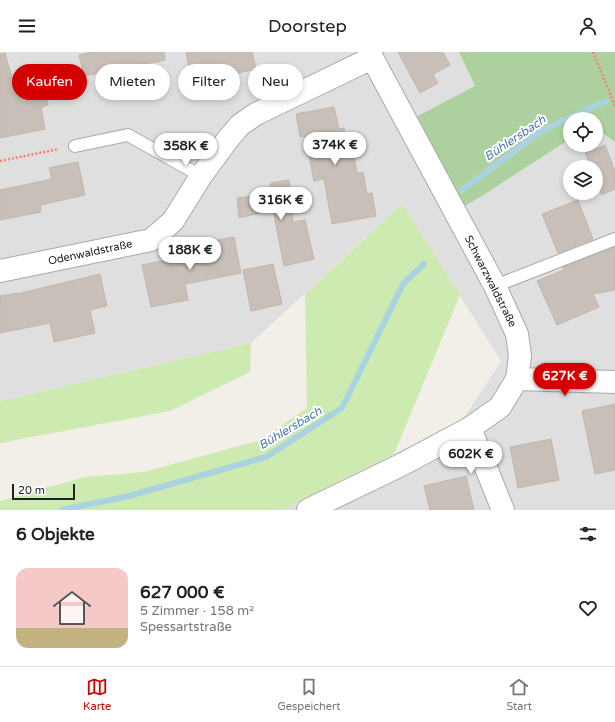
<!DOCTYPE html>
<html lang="de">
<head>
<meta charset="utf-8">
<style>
	body { margin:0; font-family:"Varela Round",sans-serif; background:#f6f6f6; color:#222; height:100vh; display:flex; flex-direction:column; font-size:15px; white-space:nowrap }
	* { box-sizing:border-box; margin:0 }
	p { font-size:13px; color:#767676 }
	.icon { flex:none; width:22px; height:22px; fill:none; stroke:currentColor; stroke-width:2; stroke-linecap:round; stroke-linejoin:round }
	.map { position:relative; height:458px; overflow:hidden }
	.panel { display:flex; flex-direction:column; background:#fff; flex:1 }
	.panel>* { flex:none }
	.banner { position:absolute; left:12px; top:12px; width:400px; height:36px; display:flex; gap:8px }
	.buttons { position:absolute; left:563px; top:60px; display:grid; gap:8px }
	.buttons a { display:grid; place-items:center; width:40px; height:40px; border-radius:50%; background:#fff; box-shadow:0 2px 6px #0003; font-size:20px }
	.scale { position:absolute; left:12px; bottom:10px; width:63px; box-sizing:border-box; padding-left:4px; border:2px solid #222; border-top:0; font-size:11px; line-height:14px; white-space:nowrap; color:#222; -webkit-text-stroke:3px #fff; paint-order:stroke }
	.price { position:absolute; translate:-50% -34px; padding:0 9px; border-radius:14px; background:#fff; color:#222; font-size:13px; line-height:26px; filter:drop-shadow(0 1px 2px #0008) }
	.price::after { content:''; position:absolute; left:50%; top:24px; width:12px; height:9px; margin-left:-6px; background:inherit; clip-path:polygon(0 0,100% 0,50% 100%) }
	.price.current { background:#d40000; color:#fff }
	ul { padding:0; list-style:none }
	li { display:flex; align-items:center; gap:12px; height:100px; padding:0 16px }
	li span { display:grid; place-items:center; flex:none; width:112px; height:80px; border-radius:12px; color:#555 }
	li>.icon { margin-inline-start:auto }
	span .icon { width:48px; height:48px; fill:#fffc; stroke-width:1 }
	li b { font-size:17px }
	h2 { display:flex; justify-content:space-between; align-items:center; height:48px; padding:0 16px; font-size:17px }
	.tag { padding:0 14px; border-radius:18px; background:#fff; box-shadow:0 2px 6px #0003; font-size:14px; line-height:36px }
	.tag.current { background:#d40000; color:#fff }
	header { display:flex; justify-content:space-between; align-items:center; height:52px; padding:0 16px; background:#fff; font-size:18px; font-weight:600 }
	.menu { display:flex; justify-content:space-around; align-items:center; height:56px; border-top:1px solid #e0e0e0; background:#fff; font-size:11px; color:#767676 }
	.menu a { display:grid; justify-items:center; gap:2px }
	.menu .current { color:#d40000 }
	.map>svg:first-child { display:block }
	.residential { fill:#e0dfdf; fill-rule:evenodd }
	.grass { fill:#cdebb0 }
	.forest { fill:#add19e }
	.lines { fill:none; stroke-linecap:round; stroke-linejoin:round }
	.stream { stroke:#aad3df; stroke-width:6 }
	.building { fill:#c7bfb8; stroke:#c4b6ab }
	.service-casing { stroke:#a9a9a9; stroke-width:14 }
	.minor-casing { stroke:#a9a9a9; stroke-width:24 }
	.path { stroke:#fa8072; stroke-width:2.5; stroke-dasharray:2 2; stroke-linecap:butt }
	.service { stroke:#fff; stroke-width:12 }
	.minor { stroke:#fff; stroke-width:22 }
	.labels { text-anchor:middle; stroke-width:4; stroke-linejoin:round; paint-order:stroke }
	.street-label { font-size:11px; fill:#222; stroke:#fff }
	.water-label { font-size:12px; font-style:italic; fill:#4a7aab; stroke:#fff }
</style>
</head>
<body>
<header><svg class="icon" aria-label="menu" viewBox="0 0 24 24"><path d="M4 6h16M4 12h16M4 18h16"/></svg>Doorstep<svg class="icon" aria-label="person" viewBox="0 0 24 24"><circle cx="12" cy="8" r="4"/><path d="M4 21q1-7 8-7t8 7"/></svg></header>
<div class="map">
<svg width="615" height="458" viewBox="0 0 615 458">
	<rect width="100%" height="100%" fill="#f2efe9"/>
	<path class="residential" d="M0,0H459L475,34L485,142L570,87V93H596V76L615,90V458H280L291,454L463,367L501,309L402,152L251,291L0,349ZM570,115H596V141H570Z"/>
	<g class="grass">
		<path d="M402,152L460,243L394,402L291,454L280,458H0V449L84,425L144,420L261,388L307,356L305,242Z"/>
		<path d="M251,291L250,320L170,359L0,391V349Z"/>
	</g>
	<path class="forest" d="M459,0H615V90L596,76V67H570V87L485,142L463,155L414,66L475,34Z"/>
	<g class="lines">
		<g class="stream">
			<path d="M462,138L543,78L606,49"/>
			<path d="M62,458L129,444L266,405L342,356L403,232L424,212"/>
		</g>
	</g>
	<g class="building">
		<path d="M93,0H164L165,8L84,24L79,3Z"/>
		<path d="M186,0H252L256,17L192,31Z"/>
		<path d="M398,0H443L450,13L433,22L438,31L420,41Z"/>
		<path d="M5,1L17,43L45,37L48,53L41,55L45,77L0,86V2Z"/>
		<path d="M334,55L339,77L344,76L348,99L353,98L357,121L363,120L367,142L372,141L376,164L332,172L324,127L314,129L305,84L300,85L296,62Z"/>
		<path d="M605,93L615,119V137L602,143L596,129V115H591L585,101Z"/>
		<path d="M78,110L85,143L40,153L41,160L0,168V138L52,127L49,116Z"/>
		<path d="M289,128L293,170L305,168L314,207L284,214L273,158L239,166L237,146L253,144V139L270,136L271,131Z"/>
		<path d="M578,148L593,187L558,201L542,162Z"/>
		<path d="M234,185L241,221L185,232L188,248L151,255L142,213L198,202L196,192Z"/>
		<path d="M615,195V238L593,242L599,255L557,273L537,229L564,218L563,215Z"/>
		<path d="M273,212L282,252L251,259L243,218Z"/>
		<path d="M100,222L107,254L90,258L95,281L54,290L50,271L0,281V244L17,241V242Z"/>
		<path d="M615,352V418L595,422L582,359Z"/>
		<path d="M551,387L559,428L518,436L510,395Z"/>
		<path d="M466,424L474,458H430L424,434Z"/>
	</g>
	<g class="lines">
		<g class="service-casing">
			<g id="service">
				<path d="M75,94L128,83L201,124"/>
				<path d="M495,234L615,187"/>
			</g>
		</g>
		<g class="minor-casing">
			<g id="minor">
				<path d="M0,219L151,188L173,169L201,124L228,87L240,73L256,62L372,6"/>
				<path d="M517,327L615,330"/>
				<path d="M470,376L503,458"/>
				<path d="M308,458L403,412L470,376L500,355L517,327L520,304L517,282L495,234L369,0"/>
			</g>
		</g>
		<g class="path">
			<path d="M593,0L615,54"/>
			<path d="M0,109L59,97"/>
		</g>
		<use href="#service" class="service"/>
		<use href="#minor" class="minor"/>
	</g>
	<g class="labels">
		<g class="street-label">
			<text transform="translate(90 200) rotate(-12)" y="4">Odenwaldstraße</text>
			<text transform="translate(491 229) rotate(63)" y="4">Schwarzwaldstraße</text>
		</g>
		<g class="water-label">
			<text transform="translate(515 86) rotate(-34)" y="4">Bühlersbach</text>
			<text transform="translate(290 376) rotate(-31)" y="4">Bühlersbach</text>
		</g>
	</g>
</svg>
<div class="buttons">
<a><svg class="icon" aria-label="locate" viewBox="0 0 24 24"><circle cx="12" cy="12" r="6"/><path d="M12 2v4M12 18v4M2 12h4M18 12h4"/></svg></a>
<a><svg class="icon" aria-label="layers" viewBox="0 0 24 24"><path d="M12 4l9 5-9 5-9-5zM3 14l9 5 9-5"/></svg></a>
</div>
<div class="scale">20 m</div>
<b class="price" style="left:335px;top:114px">374K €</b>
<b class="price" style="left:186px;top:115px">358K €</b>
<b class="price" style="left:281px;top:169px">316K €</b>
<b class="price" style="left:190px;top:219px">188K €</b>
<b class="price current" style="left:565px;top:345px">627K €</b>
<b class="price" style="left:471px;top:423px">602K €</b>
<div class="banner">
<a class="tag current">Kaufen</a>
<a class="tag">Mieten</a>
<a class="tag">Filter</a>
<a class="tag">Neu</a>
</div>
</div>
<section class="panel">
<h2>6 Objekte<svg class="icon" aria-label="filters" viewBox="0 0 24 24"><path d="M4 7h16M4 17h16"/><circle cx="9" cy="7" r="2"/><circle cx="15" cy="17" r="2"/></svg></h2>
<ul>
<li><span style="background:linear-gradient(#f6c9c9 75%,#c2b280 0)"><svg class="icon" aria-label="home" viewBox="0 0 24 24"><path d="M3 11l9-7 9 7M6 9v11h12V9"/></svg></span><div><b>627 000 €</b><p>5 Zimmer · 158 m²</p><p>Spessartstraße</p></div><svg class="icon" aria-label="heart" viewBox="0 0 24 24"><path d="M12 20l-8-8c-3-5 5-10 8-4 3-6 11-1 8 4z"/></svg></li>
</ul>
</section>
<nav class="menu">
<a class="current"><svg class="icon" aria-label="map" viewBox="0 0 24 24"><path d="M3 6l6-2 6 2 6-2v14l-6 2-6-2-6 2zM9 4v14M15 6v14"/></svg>Karte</a>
<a><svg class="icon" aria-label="saved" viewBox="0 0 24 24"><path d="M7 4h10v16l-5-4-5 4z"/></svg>Gespeichert</a>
<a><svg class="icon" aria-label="home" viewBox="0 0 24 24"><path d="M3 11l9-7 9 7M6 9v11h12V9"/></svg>Start</a>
</nav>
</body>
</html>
